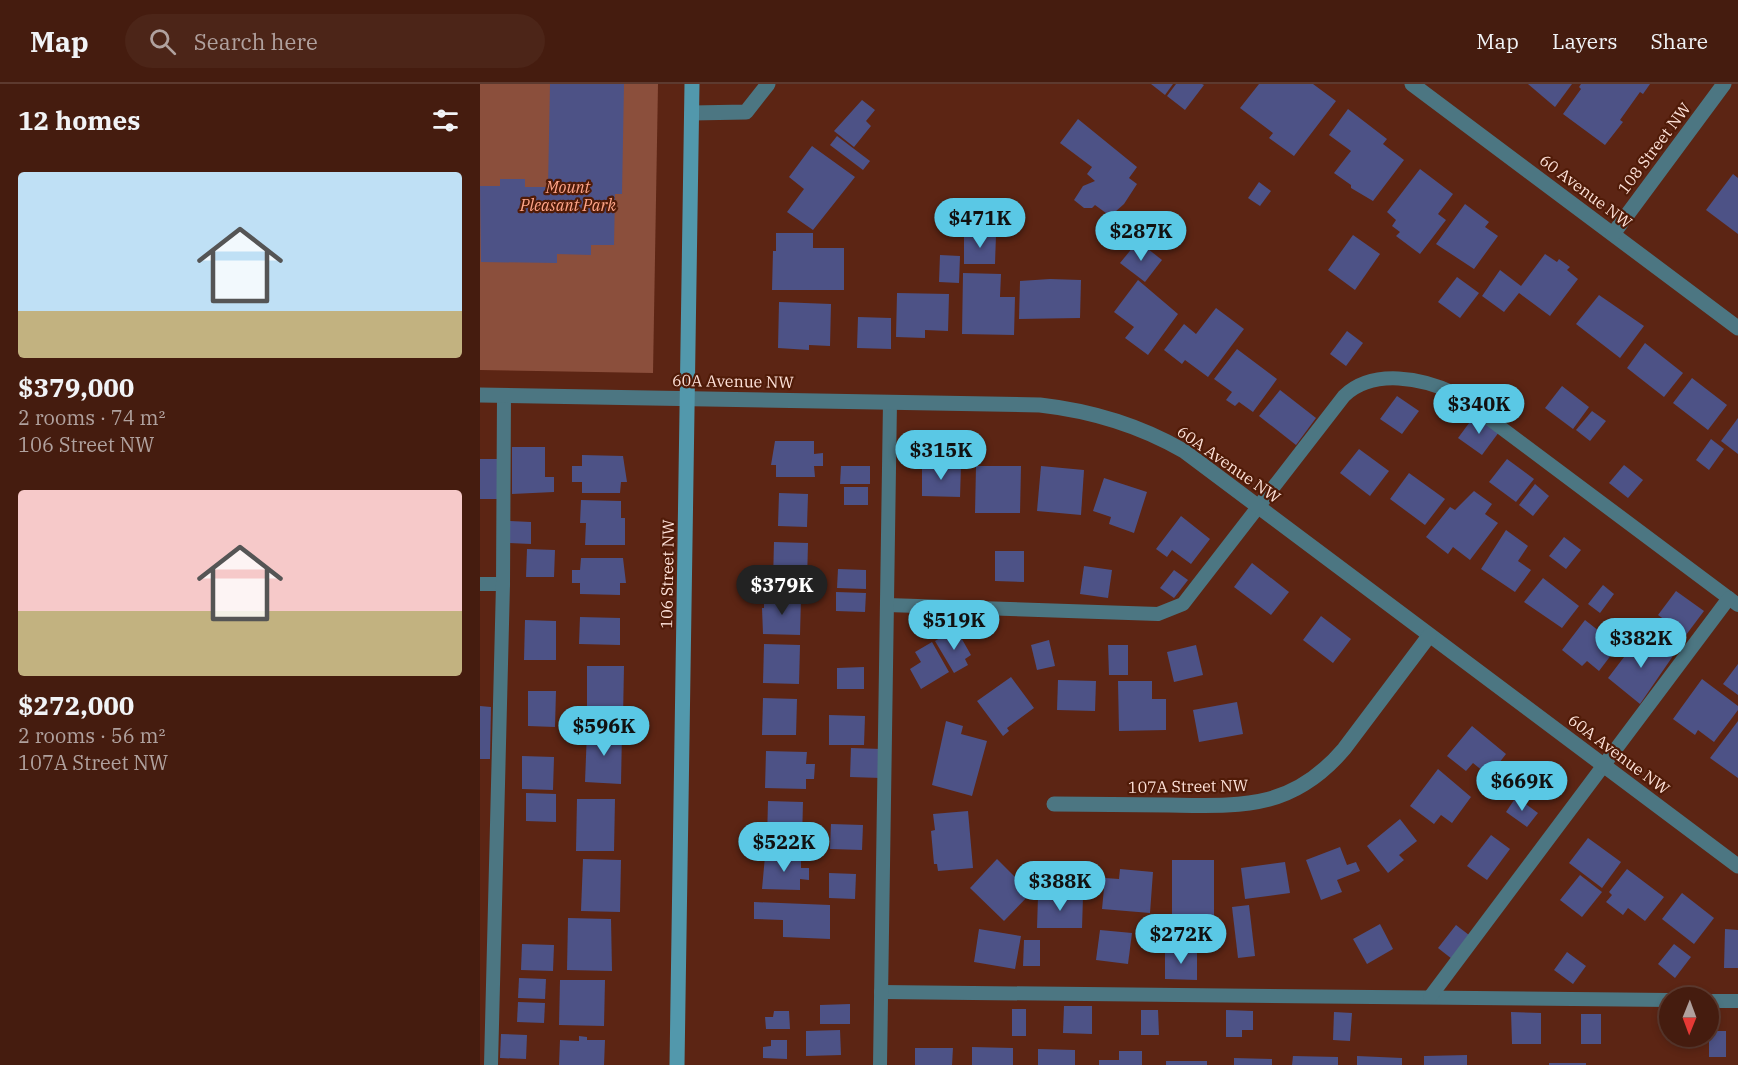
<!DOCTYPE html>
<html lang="en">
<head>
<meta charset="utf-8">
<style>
	body { margin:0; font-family:"IBM Plex Serif",serif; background:#4c2518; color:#f1f3f6; height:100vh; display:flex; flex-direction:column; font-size:22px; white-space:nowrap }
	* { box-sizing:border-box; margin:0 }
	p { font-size:20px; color:#b0a19e }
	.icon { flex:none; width:33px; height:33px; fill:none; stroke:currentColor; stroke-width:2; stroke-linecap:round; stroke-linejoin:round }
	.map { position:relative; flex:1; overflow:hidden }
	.side { display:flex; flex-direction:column; background:#451c0f; width:480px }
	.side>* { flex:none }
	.needle { width:39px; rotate:181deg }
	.controls { position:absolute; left:1179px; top:903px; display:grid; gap:12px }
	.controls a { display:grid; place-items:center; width:60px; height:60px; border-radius:50%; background:#451c0f; box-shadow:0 3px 9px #0003,0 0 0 2px #5d3a2f; font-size:30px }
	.price { position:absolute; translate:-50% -51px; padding:0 14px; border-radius:21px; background:#5ac8e5; color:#111; font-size:20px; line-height:39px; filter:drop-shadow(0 2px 3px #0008) }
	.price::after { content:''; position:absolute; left:50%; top:36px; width:18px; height:14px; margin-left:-9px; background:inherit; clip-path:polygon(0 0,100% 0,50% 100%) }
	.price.selected { background:#222; color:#fff }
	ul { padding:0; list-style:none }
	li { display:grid; align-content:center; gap:12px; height:318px; padding:0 18px }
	li span { display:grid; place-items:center; height:186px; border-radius:6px; color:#555 }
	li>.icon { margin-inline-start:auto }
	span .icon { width:108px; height:108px; fill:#fffc; stroke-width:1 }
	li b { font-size:26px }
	h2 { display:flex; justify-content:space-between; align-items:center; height:72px; padding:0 18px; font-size:26px }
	header { display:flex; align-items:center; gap:36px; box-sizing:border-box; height:84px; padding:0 30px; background:#451c0f; border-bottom:2px solid #5d3a2f }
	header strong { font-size:28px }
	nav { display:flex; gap:33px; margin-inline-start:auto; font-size:21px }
	.search { width:420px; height:54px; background:#4c2518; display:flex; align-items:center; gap:15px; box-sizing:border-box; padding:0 21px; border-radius:33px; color:#b0a19e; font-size:22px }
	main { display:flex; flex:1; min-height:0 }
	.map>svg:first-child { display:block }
	.green { fill:#8b4f3c }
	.building { fill:#4d5286 }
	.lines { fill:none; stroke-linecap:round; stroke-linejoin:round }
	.lane { stroke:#4c7682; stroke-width:14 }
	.street { stroke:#4c7682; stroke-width:15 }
	.secondary { stroke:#5298ac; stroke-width:15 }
	.labels { text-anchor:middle; stroke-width:4.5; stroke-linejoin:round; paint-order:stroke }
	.street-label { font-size:16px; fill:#fee2d9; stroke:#501b08 }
	.park-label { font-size:16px; font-style:italic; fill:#ffa589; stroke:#501b08 }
</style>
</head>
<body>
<header>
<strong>Map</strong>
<div class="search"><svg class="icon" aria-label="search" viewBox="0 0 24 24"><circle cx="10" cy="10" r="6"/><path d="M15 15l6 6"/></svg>Search here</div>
<nav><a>Map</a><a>Layers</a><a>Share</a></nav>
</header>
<main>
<section class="side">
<h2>12 homes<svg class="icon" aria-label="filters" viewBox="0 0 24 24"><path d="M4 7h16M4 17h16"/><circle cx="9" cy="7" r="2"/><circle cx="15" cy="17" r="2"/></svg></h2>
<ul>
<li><span style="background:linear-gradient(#bfe0f5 75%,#c2b280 0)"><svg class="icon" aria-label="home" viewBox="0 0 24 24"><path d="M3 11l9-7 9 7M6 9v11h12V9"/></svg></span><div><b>$379,000</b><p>2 rooms · 74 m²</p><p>106 Street NW</p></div></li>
<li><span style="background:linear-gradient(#f6c9c9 65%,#c2b280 0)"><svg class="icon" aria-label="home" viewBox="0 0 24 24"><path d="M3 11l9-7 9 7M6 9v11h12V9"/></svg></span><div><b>$272,000</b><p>2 rooms · 56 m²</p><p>107A Street NW</p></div></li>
</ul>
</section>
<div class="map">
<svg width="1258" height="981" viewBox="0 0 1258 981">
	<rect width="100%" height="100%" fill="#5c2514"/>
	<path class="green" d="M0,0H178L173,289L0,286Z"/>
	<g class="building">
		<path d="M70,0H144L142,110H135L134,161H111V171L77,170V179L1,178L0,102H20V95H45V103H68Z"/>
		<path d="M671,0H693L685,11Z"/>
		<path d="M696,0H722L724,1L705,26L687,12Z"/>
		<path d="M779,0H833L856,17L814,72L789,54L793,49L760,24Z"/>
		<path d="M1048,0H1092L1075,23Z"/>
		<path d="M1101,0H1170L1163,10L1160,8L1140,36L1143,38L1125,61L1083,30L1101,5L1099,3Z"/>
		<path d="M382,16L395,26L386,37L391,42L374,63L354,47Z"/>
		<path d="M868,25L907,55L903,60L924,76L893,117L871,104V101L854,89L871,67L849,51Z"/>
		<path d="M598,35L657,83L649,94L657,100L644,120L635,128V132H625L626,129L615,121L612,124H604L594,116L603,102L615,97L607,90L612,83L580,59Z"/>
		<path d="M357,52L390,77L383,86L350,61Z"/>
		<path d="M332,62L375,93L333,146L307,128L324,105L309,93Z"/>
		<path d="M940,85L973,110L958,130L966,136L940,170L916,152L920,148L912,142L916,136L907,128Z"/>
		<path d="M1253,90L1258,94V150L1226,126Z"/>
		<path d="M779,98L791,107L780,122L768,114Z"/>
		<path d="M985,120L1009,138L1005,143L1018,152L994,185L956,160Z"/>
		<path d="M296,149H333V164H364V206H292L293,167H296Z"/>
		<path d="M484,150L516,151L515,180H484Z"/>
		<path d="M873,151L900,170L875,206L848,186Z"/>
		<path d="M658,157L682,176L665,198L640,179Z"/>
		<path d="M1065,170L1077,178L1079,175L1090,183L1087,186L1098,195L1070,232L1039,209L1024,228L1002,212L1020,186L1041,202Z"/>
		<path d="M460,171L480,172L479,199L459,198Z"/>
		<path d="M483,189L521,190L520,213H535L534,251L482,250Z"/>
		<path d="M977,193L999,209L980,234L958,218Z"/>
		<path d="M570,195L601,196L600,234L539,235L540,197Z"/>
		<path d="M658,196L698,230L668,271L645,254L654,243L634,228Z"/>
		<path d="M417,209L469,210L468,247L445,246V254L416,253Z"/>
		<path d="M1119,211L1164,242L1140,274L1096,240Z"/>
		<path d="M299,218L351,220L350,262L329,261V266L298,264Z"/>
		<path d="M736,224L764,245L728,293L705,276L702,280L684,266L704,240L716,250Z"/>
		<path d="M378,233L411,234V265L377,264Z"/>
		<path d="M867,247L883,259L866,282L850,270Z"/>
		<path d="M1165,259L1203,289L1184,313L1147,284Z"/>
		<path d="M757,265L797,295L773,328L759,318L755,322L746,316L752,308L734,295Z"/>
		<path d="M1212,294L1247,321L1228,346L1193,319Z"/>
		<path d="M1082,302L1109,323L1093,345L1065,324Z"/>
		<path d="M800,306L836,334L816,361L779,332Z"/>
		<path d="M917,312L939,327L922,350L900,335Z"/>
		<path d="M1112,327L1126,337L1110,357L1096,346Z"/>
		<path d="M995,331L1019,348L1002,371L978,354Z"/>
		<path d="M1258,334V370L1241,357Z"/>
		<path d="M1231,355L1244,365L1229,386L1216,376Z"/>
		<path d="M295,357H334V370L343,369V382H334L335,393H296V381H291Z"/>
		<path d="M32,363H65V393H74V408L32,410Z"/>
		<path d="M879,365L909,387L890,412L860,389Z"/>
		<path d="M102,371L143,372L147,398H141L140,409H102V398H92V382H102Z"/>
		<rect x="0" y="375" width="19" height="40"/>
		<path d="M1027,375L1054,395L1036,418L1009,398Z"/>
		<path d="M442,381L481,382L480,413L442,412Z"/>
		<path d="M1144,381L1163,396L1148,414L1129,399Z"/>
		<path d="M361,382H390V400H360Z"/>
		<path d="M496,382H541L540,429H495Z"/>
		<path d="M561,382L604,386L601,431L557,427Z"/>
		<path d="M929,389L965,415L945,441L910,415Z"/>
		<path d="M624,394L667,408L654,449L629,440L631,433L613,427Z"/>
		<path d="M1055,400L1069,412L1053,432L1039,421Z"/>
		<rect x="364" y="403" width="24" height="18"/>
		<path d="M994,407L1012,420L1005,430L1018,439L990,476L973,463L968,470L946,453L970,423L975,426Z"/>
		<path d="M299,409L328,410L327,443L298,442Z"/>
		<path d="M101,416L141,417V434H145V461H105L106,439H100Z"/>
		<path d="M701,432L730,455L711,480L692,466L687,473L676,465Z"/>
		<path d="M30,437L51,438V460L29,459Z"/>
		<path d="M1026,446L1048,462L1038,477L1051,486L1035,508L1001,485Z"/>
		<path d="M1084,453L1101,466L1086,485L1069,472Z"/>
		<path d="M294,458L328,459L327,498L293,497Z"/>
		<path d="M47,465L75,466L74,493H46Z"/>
		<path d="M515,467H544V498L515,497Z"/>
		<path d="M101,474H143L146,499H140V511L100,510V499H92V486H100Z"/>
		<path d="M772,479L809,508L791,531L754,503Z"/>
		<path d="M604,482L632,486L628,514L600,510Z"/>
		<path d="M358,485L386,486V505L357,504Z"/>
		<path d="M694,486L708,496L694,514L680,504Z"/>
		<path d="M1063,494L1099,522L1082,544L1044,518Z"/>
		<path d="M1123,501L1134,510L1120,529L1108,520Z"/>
		<path d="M1196,507L1224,527L1206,551L1178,531Z"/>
		<path d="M356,508L386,509L385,528L356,527Z"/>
		<path d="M284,513L321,514L320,551L283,550L282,524H284Z"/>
		<path d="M841,532L871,555L853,579L823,556Z"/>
		<path d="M100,533L140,534V561L99,560Z"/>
		<path d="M45,536L76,537V576H44Z"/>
		<path d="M1105,536L1138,562L1119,587L1107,577L1102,582L1082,566Z"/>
		<path d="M469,549L472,554L479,550L491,571L485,575L488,581L474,589L455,557Z"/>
		<path d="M1177,555L1195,569L1160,620L1128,594L1157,556L1169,565Z"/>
		<path d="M569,556L575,582L557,586L551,561Z"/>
		<path d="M452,558L469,588L441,605L430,585L441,578L435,568Z"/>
		<path d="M284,560L320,561L319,600L283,599Z"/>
		<path d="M628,561H648V591H629Z"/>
		<path d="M716,561L723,591L694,598L687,568Z"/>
		<path d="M1258,580V611L1243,600Z"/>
		<path d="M107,582H144L143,634L107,633Z"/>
		<path d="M384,583V605H357V584Z"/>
		<path d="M531,593L554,624L527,644L529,647L523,652L497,617Z"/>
		<path d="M1222,595L1258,622V626L1234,658L1218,646L1215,651L1193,635Z"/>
		<path d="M578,596L616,597L615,627L577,626Z"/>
		<path d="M638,597H672V615H686V646L639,647Z"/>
		<path d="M48,607H76L75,643L48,642Z"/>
		<path d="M283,614L317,615L316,651H282Z"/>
		<path d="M757,618L763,650L719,658L713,626Z"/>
		<path d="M0,622L11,623L10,675H0Z"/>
		<path d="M349,631L385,632L384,661H349Z"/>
		<path d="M466,637L483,642L481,650L507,657L492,712L452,701Z"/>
		<path d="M1258,637V694L1230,674Z"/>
		<path d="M992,642L1026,670L1009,692L993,679L986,687L967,672Z"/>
		<path d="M107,647L142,648L141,700L105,698Z"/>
		<path d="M371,664L402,665L401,694L370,693Z"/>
		<path d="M286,667L327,668L326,680H335L334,695H326V705L285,704Z"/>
		<path d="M42,672L74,673L73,706L42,705Z"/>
		<path d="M958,685L991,713L972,739L961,731L954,740L930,722Z"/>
		<path d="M46,709L76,710V738L46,737Z"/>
		<path d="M1036,713L1058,729L1047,743L1026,728Z"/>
		<path d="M97,715H135L134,767H96Z"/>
		<path d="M288,717L323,718L322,756L287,755Z"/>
		<path d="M488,727L493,784L458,787L457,780H454L451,747L455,746L453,730Z"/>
		<path d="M920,735L937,757L919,771L924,776L908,789L887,762Z"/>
		<path d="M351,740L383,741L382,766L350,765Z"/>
		<path d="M1011,751L1030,765L1007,796L987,782Z"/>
		<path d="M1108,754L1141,778L1122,804L1089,779Z"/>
		<path d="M860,763L867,781L876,778L880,787L857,796L862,808L841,816L826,776Z"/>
		<path d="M285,772L321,773V784H329V796L320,795V806L282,805Z"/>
		<path d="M103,775L141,776L140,828L101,827Z"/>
		<path d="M517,775L551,809L524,837L490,804Z"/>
		<path d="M692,776H734V835L692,834Z"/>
		<path d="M805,778L810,809L765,815L761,784Z"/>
		<path d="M640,785L673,788L670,829L622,825L625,794L639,795Z"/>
		<path d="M1147,785L1184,813L1165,837L1148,824L1143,831L1126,818L1132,811L1129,808Z"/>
		<path d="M349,789L376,790L375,815L349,814Z"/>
		<path d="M1100,791L1122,808L1102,833L1080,816Z"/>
		<path d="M1202,809L1234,834L1214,860L1182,835Z"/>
		<path d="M558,812L603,813L602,844H557Z"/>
		<path d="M274,818L350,821V855L303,853V836L274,835Z"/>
		<path d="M769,821L775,872L758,874L752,823Z"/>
		<path d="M88,834L131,835L132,887L87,886Z"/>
		<path d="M900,840L913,865L887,880L873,855Z"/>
		<path d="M976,841L989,851L972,875L958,864Z"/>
		<path d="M499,845L541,852L535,885L494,878Z"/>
		<path d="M1245,845L1258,846V884H1244Z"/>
		<path d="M620,846L652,849L648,880L616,876Z"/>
		<path d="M544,856H560V882H543Z"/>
		<path d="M42,860L74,861L73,887L41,886Z"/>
		<path d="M1194,860L1211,873L1195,894L1178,880Z"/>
		<path d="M685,866H717V896L685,895Z"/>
		<path d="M1087,868L1106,882L1093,900L1074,886Z"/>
		<path d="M39,894L66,895L65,915L38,914Z"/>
		<path d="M80,896H125L124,942L79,941Z"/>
		<path d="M38,918L65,919L64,939L37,938Z"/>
		<path d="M370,920V940H340V921Z"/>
		<path d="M584,922H612V950L583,949Z"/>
		<rect x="532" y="925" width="14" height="27"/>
		<path d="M661,926H678L679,951H661Z"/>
		<path d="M746,926L773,927V946H762V953H746Z"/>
		<path d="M294,927H309L310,945H286L285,933H293Z"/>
		<path d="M854,928L872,929L870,957L853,956Z"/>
		<path d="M1031,928L1061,929V960H1032Z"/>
		<rect x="1101" y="930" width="20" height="30"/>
		<path d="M360,946L361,971L326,972V947Z"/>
		<rect x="1229" y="947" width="17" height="26"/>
		<path d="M21,950L47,951L46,975L20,974Z"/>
		<path d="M99,952L107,953V956H125L124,981H79L80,956L99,957Z"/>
		<path d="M291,956H307V975L283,974V963L291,962Z"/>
		<path d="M492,963L533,964V981H492Z"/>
		<path d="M435,964H473L472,981H435Z"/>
		<path d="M558,965L595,966V981H558Z"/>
		<path d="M639,967H662V981H619V976H639Z"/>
		<path d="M987,971V981H944V972Z"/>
		<path d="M813,972L858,973V981H812Z"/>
		<path d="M877,972L922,974V981H877Z"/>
		<path d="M754,974L792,975V981H754Z"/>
		<rect x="686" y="977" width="41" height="4"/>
		<rect x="1069" y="979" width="37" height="2"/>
	</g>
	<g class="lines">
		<g class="lane">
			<path d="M0,500H23"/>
			<path d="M407,521L678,530L703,520L864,312C893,284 943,294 976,310L1258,521"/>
			<path d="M401,908L1190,916"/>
			<path d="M950,913L1249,514"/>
			<path d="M1228,917H1258"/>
			<path d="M11,981L23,500L24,311"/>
			<path d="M400,981L410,318"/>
		</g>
		<g class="street">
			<path d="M932,0L1258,244"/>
			<path d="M212,29L266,28L288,0"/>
			<path d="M1133,150L1244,0"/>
			<path d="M0,311L560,321C613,327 659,341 704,367L1258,782"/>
			<path d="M574,720C612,720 650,721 689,721C762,722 812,726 864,665L949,552"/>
		</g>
		<path class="secondary" d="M197,981L212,0"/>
	</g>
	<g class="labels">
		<g class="street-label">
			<text transform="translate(1174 64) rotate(-53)" y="6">108 Street NW</text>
			<text transform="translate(1106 107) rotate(37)" y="6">60 Avenue NW</text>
			<text transform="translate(253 297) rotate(1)" y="6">60A Avenue NW</text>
			<text transform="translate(749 380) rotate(35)" y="6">60A Avenue NW</text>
			<text transform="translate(187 490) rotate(-89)" y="6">106 Street NW</text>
			<text transform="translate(1139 670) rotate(37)" y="6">60A Avenue NW</text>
			<text transform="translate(708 702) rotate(-1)" y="6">107A Street NW</text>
		</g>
		<g class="park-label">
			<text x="88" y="109">Mount<tspan x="88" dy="18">Pleasant Park</tspan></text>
		</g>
	</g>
</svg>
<div class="controls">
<a><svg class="needle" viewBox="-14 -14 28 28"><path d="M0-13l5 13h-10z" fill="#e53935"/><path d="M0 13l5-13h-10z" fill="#b0a19e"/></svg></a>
</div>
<b class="price" style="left:500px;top:165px">$471K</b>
<b class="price" style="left:661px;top:178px">$287K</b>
<b class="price" style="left:999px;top:351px">$340K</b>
<b class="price" style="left:461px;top:397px">$315K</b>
<b class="price selected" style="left:302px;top:532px">$379K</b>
<b class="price" style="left:474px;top:567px">$519K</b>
<b class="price" style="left:1161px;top:585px">$382K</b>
<b class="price" style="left:124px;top:673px">$596K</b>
<b class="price" style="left:1042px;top:728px">$669K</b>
<b class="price" style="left:304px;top:789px">$522K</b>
<b class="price" style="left:580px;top:828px">$388K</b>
<b class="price" style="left:701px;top:881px">$272K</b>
</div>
</main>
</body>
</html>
